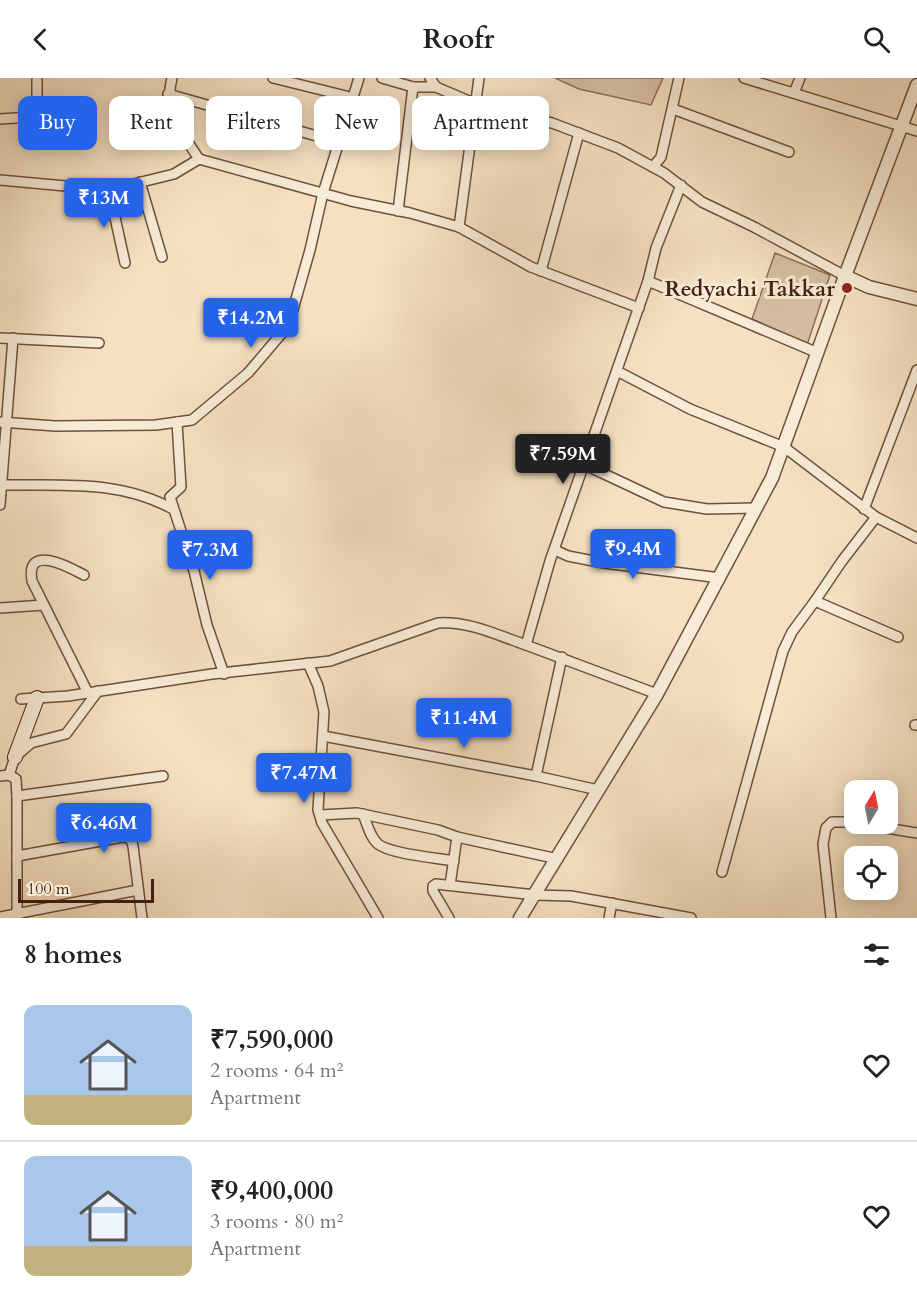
<!DOCTYPE html>
<html lang="en">
<head>
<meta charset="utf-8">
<style>
	body { margin:0; font-family:Cardo,serif; background:#f6f6f6; color:#222; height:100vh; display:flex; flex-direction:column; font-size:22px; white-space:nowrap }
	* { box-sizing:border-box; margin:0 }
	p { font-size:20px; color:#767676 }
	.icon { flex:none; width:33px; height:33px; fill:none; stroke:currentColor; stroke-width:2; stroke-linecap:round; stroke-linejoin:round }
	.map { position:relative; height:840px; overflow:hidden }
	.details { display:flex; flex-direction:column; background:#fff; flex:1 }
	.details>* { flex:none }
	.guide { position:absolute; left:18px; top:18px; width:600px; height:54px; display:flex; gap:12px }
	.needle { width:39px; rotate:10deg }
	.tools { position:absolute; left:844px; top:702px; display:grid; gap:12px }
	.tools a { display:grid; place-items:center; width:54px; height:54px; border-radius:12px; background:#fff; box-shadow:0 3px 15px #0003; font-size:30px }
	.scale { position:absolute; left:18px; bottom:15px; width:136px; box-sizing:border-box; padding-left:6px; border:3px solid #432011; border-top:0; font-size:16px; line-height:21px; white-space:nowrap; color:#432011; -webkit-text-stroke:4px #f8ecd7; paint-order:stroke }
	.price { position:absolute; translate:-50% -51px; padding:0 14px; border-radius:6px; background:#2563eb; color:#fff; font-size:20px; line-height:39px; filter:drop-shadow(0 2px 3px #0008) }
	.price::after { content:''; position:absolute; left:50%; top:36px; width:18px; height:14px; margin-left:-9px; background:inherit; clip-path:polygon(0 0,100% 0,50% 100%) }
	.price.current { background:#222; color:#fff }
	ul { padding:0; list-style:none }
	li { display:flex; align-items:center; gap:18px; height:150px; padding:0 24px }
	li+li { border-top:2px solid #e0e0e0 }
	li span { display:grid; place-items:center; flex:none; width:168px; height:120px; border-radius:12px; color:#555 }
	li>.icon { margin-inline-start:auto }
	span .icon { width:72px; height:72px; fill:#fffc; stroke-width:1 }
	li b { font-size:26px }
	h2 { display:flex; justify-content:space-between; align-items:center; height:72px; padding:0 24px; font-size:26px }
	.chip { padding:0 21px; border-radius:12px; background:#fff; box-shadow:0 3px 15px #0003; font-size:21px; line-height:54px }
	.chip.current { background:#2563eb; color:#fff }
	header { display:flex; justify-content:space-between; align-items:center; height:78px; padding:0 24px; background:#fff; font-size:27px; font-weight:700 }
	.map>svg:first-child { display:block }
	.green { fill:#d7c0a4; stroke:#8d705a; stroke-width:1.5 }
	.lines { fill:none; stroke-linecap:round; stroke-linejoin:round }
	.minor-casing { stroke:#70503d; stroke-width:12 }
	.tertiary-casing { stroke:#70503d; stroke-width:15 }
	.secondary-casing { stroke:#432011; stroke-width:16 }
	.minor { stroke:#f8ecd7; stroke-width:9 }
	.tertiary { stroke:#f8ecd7; stroke-width:12 }
	.secondary { stroke:#f8ecd7; stroke-width:14 }
	.poi-dot { fill:#8f2418; stroke:#f8ecd7; stroke-width:2 }
	.labels { text-anchor:middle; stroke-width:6; stroke-linejoin:round; paint-order:stroke }
	.poi-label { font-size:22px; font-weight:bold; fill:#432011; stroke:#f8ecd7; text-anchor:end }
</style>
</head>
<body>
<header><svg class="icon" aria-label="back" viewBox="0 0 24 24"><path d="M15 5l-7 7 7 7"/></svg>Roofr<svg class="icon" aria-label="search" viewBox="0 0 24 24"><circle cx="10" cy="10" r="6"/><path d="M15 15l6 6"/></svg></header>
<div class="map">
<svg width="917" height="840" viewBox="0 0 917 840">
	<rect width="100%" height="100%" fill="#f5e1c2"/>
	<filter id="stains"><feTurbulence type="fractalNoise" baseFrequency=".00333" numOctaves="4"/><feColorMatrix values="0 0 0 0 .2 0 0 0 0 .09 0 0 0 0 .02 0 0 0 .5 -.17"/></filter>
	<radialGradient id="worn" r=".72"><stop offset=".6" stop-color="#630" stop-opacity="0"/><stop offset="1" stop-color="#630" stop-opacity=".3"/></radialGradient>
	<g class="green">
		<path d="M555,0H663L651,27L579,11Z"/>
		<path d="M775,175L830,197L807,267L752,241Z"/>
	</g>
	<g class="lines">
		<g class="minor-casing">
			<g id="minor">
				<path d="M273,0L354,20"/>
				<path d="M382,0L413,9H436"/>
				<path d="M430,0L436,9L492,33L552,45L618,70L664,95L702,124L754,149L845,198"/>
				<path d="M744,0L917,53"/>
				<path d="M794,15L800,0"/>
				<path d="M168,16L338,64"/>
				<path d="M673,31L789,74"/>
				<path d="M0,41L32,39L37,21V2"/>
				<path d="M199,81L351,123L410,135L459,149L479,0"/>
				<path d="M653,89L661,79L679,0"/>
				<path d="M0,102L109,112L174,96L199,81C181,53 163,34 172,0"/>
				<path d="M140,104L162,179"/>
				<path d="M109,112L125,185"/>
				<path d="M398,133L413,9"/>
				<path d="M459,149L531,189L639,230"/>
				<path d="M541,193L579,55"/>
				<path d="M648,203L818,275"/>
				<path d="M0,260L99,265"/>
				<path d="M617,293L690,331L784,369L876,439L917,460"/>
				<path d="M0,344L55,348L156,347L192,342L248,295L282,255L292,235L310,172L323,115L359,0"/>
				<path d="M177,344L181,409L170,419L194,493L207,547L224,596"/>
				<path d="M585,387L664,424L707,431L757,430"/>
				<path d="M0,407C61,408 117,401 173,431"/>
				<path d="M0,427L13,260"/>
				<path d="M864,431L917,292"/>
				<path d="M876,439L842,483L815,523L898,559"/>
				<path d="M555,472L568,478L604,485L720,500"/>
				<path d="M84,497C69,489 25,465 32,503L88,615"/>
				<path d="M0,530L44,527"/>
				<path d="M308,585L318,608L324,634L318,732L322,745L378,840"/>
				<path d="M657,616L526,567L550,483L648,203L656,170L681,107"/>
				<path d="M21,621L68,618L212,596L330,583L438,545C469,543 497,557 526,567"/>
				<path d="M915,647H917"/>
				<path d="M323,658L536,698L598,712"/>
				<path d="M9,697L15,679L31,665L66,656L98,613"/>
				<path d="M0,698L9,697L16,701L17,718L163,698"/>
				<path d="M536,698L562,579"/>
				<path d="M363,736C367,746 370,759 378,766C390,776 437,780 454,783"/>
				<path d="M320,737L357,735L438,752L457,759"/>
				<path d="M862,746L917,755"/>
				<path d="M17,778L123,759L131,761L133,768L142,840"/>
				<path d="M722,794L783,573L792,554L815,523"/>
				<path d="M450,807L457,759L558,781"/>
				<path d="M0,839L138,812"/>
				<path d="M17,840V718"/>
				<path d="M449,840L433,813V808L436,806L535,817L571,818L691,840"/>
				<path d="M609,840L612,825"/>
				<path d="M831,840L823,766L826,750L832,744H855"/>
			</g>
		</g>
		<g class="tertiary-casing">
			<g id="tertiary">
				<path d="M845,198L917,7"/>
				<path d="M520,840L657,616L772,400L845,198L869,209L917,221"/>
			</g>
		</g>
		<g class="secondary-casing">
			<path id="secondary" d="M15,679L37,620"/>
		</g>
		<use href="#minor" class="minor"/>
		<use href="#tertiary" class="tertiary"/>
		<use href="#secondary" class="secondary"/>
	</g>
	<circle class="poi-dot" cx="847" cy="210" r="6"/>
	<g class="labels">
		<g class="poi-label">
			<text x="835" y="218">Redyachi Takkar</text>
		</g>
	</g>
	<rect width="100%" height="100%" filter="url(#stains)"/>
	<rect width="100%" height="100%" fill="url(#worn)"/>
</svg>
<div class="tools">
<a><svg class="needle" viewBox="-14 -14 28 28"><path d="M0-13l5 13h-10z" fill="#e53935"/><path d="M0 13l5-13h-10z" fill="#767676"/></svg></a>
<a><svg class="icon" aria-label="locate" viewBox="0 0 24 24"><circle cx="12" cy="12" r="6"/><path d="M12 2v4M12 18v4M2 12h4M18 12h4"/></svg></a>
</div>
<div class="scale">100 m</div>
<b class="price" style="left:104px;top:151px">₹13M</b>
<b class="price" style="left:251px;top:271px">₹14.2M</b>
<b class="price current" style="left:563px;top:407px">₹7.59M</b>
<b class="price" style="left:633px;top:502px">₹9.4M</b>
<b class="price" style="left:210px;top:503px">₹7.3M</b>
<b class="price" style="left:464px;top:671px">₹11.4M</b>
<b class="price" style="left:304px;top:726px">₹7.47M</b>
<b class="price" style="left:104px;top:776px">₹6.46M</b>
<div class="guide">
<a class="chip current">Buy</a>
<a class="chip">Rent</a>
<a class="chip">Filters</a>
<a class="chip">New</a>
<a class="chip">Apartment</a>
</div>
</div>
<section class="details">
<h2>8 homes<svg class="icon" aria-label="filters" viewBox="0 0 24 24"><path d="M4 7h16M4 17h16"/><circle cx="9" cy="7" r="2"/><circle cx="15" cy="17" r="2"/></svg></h2>
<ul>
<li><span style="background:linear-gradient(#a9c7e8 75%,#c2b280 0)"><svg class="icon" aria-label="home" viewBox="0 0 24 24"><path d="M3 11l9-7 9 7M6 9v11h12V9"/></svg></span><div><b>₹7,590,000</b><p>2 rooms · 64 m²</p><p>Apartment</p></div><svg class="icon" aria-label="heart" viewBox="0 0 24 24"><path d="M12 20l-8-8c-3-5 5-10 8-4 3-6 11-1 8 4z"/></svg></li>
<li><span style="background:linear-gradient(#a9c7e8 75%,#c2b280 0)"><svg class="icon" aria-label="home" viewBox="0 0 24 24"><path d="M3 11l9-7 9 7M6 9v11h12V9"/></svg></span><div><b>₹9,400,000</b><p>3 rooms · 80 m²</p><p>Apartment</p></div><svg class="icon" aria-label="heart" viewBox="0 0 24 24"><path d="M12 20l-8-8c-3-5 5-10 8-4 3-6 11-1 8 4z"/></svg></li>
</ul>
</section>
</body>
</html>
